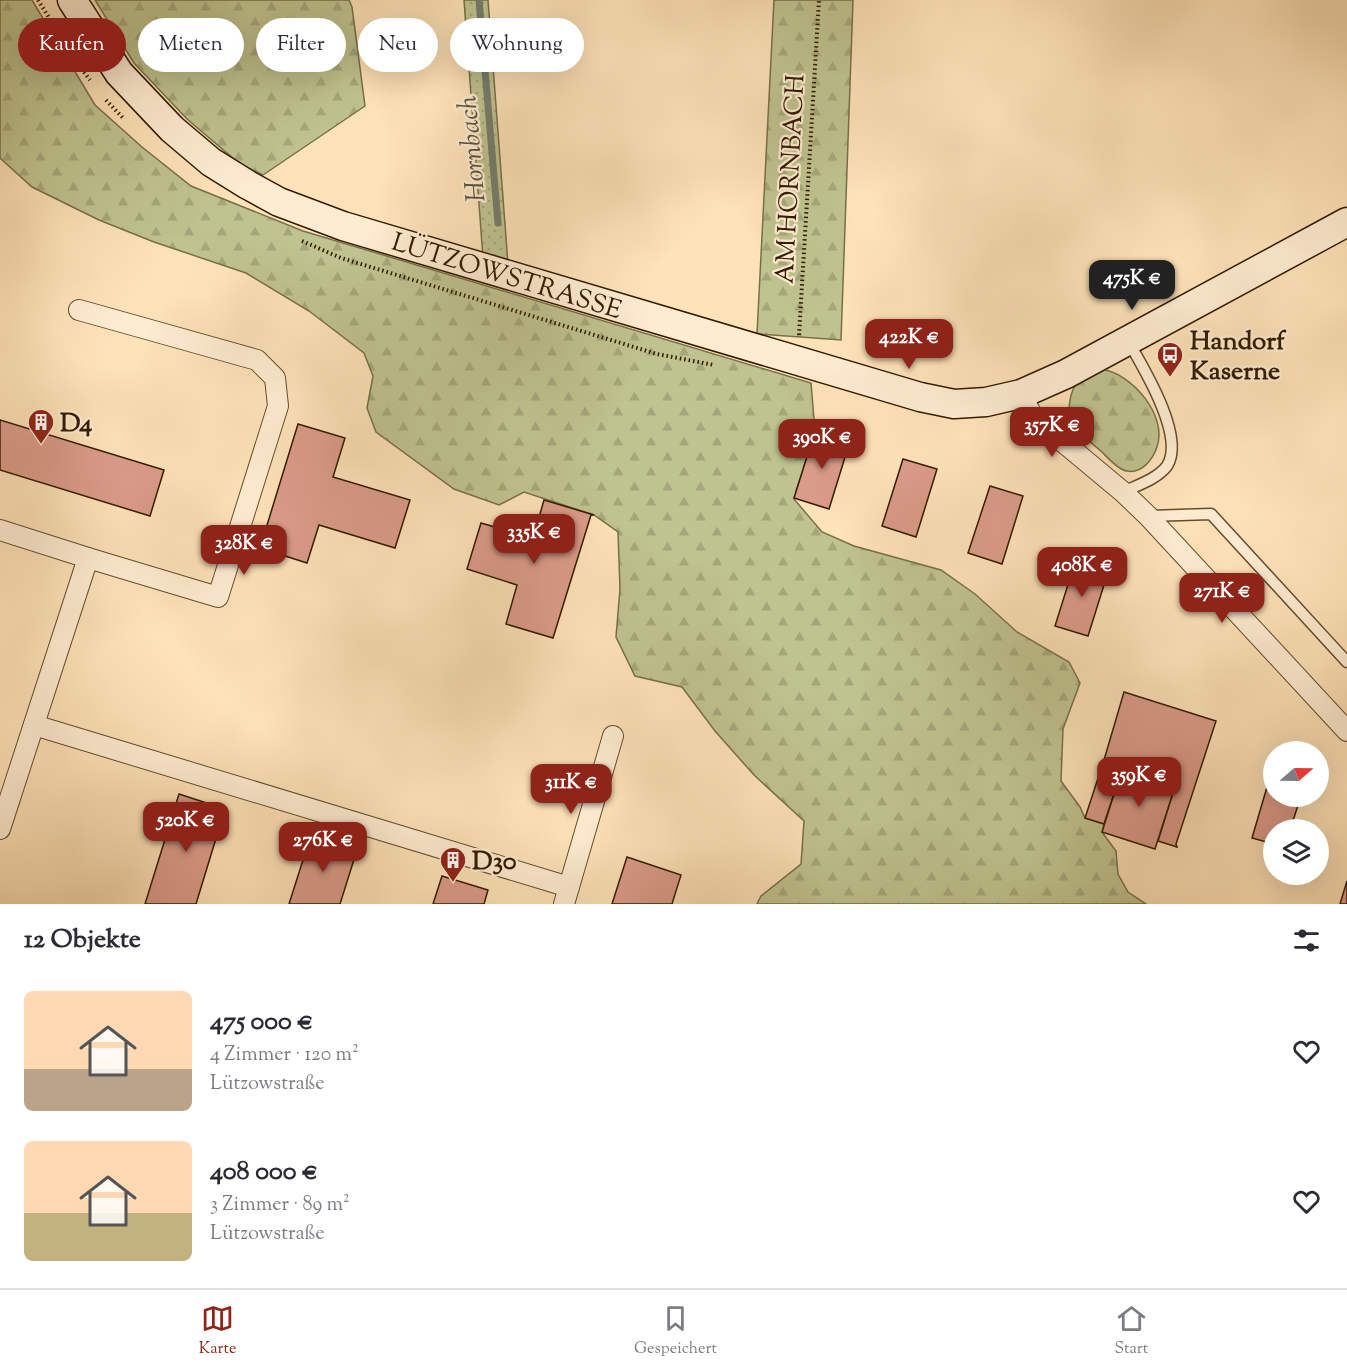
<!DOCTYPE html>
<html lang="de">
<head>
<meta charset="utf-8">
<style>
	body { margin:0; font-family:"Sorts Mill Goudy",serif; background:#f7f7f7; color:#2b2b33; height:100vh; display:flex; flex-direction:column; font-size:22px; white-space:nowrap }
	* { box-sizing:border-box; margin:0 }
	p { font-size:20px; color:#7c7c81 }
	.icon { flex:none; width:33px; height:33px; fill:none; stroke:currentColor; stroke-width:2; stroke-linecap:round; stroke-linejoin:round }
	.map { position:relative; height:904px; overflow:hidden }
	.drawer { display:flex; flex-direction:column; background:#fff; flex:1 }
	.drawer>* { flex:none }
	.guide { position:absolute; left:18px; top:18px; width:600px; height:54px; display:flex; gap:12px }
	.needle { width:39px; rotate:70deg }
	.buttons { position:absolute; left:1263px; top:741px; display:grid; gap:12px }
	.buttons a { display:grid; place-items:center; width:66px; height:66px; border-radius:50%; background:#fff; box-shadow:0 6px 24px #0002; font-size:30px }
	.price { position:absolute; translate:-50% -51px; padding:0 14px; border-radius:12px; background:#8f2418; color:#fff; font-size:20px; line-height:39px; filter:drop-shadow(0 2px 3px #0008) }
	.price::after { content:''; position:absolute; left:50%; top:36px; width:18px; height:14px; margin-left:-9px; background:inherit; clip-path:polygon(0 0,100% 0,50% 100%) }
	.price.current { background:#222; color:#fff }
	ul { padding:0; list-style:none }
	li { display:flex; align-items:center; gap:18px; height:150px; padding:0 24px }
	li span { display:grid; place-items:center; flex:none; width:168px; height:120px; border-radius:9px; color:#555 }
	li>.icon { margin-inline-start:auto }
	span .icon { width:72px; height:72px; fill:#fffc; stroke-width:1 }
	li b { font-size:26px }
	h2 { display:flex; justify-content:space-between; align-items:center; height:72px; padding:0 24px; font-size:26px }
	.chip { padding:0 21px; border-radius:27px; background:#fff; box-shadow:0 6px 24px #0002; font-size:21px; line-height:54px }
	.chip.current { background:#8f2418; color:#fff }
	.dock { display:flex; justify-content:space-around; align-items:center; height:84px; border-top:2px solid #e1e1e2; background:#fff; font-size:16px; color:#7c7c81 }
	.dock a { display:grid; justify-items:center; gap:3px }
	.dock .current { color:#8f2418 }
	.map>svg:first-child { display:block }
	.grass { fill:url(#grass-dots); stroke:#786f48; stroke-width:1.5 }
	.forest { fill:url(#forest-firs); stroke:#786f48; stroke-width:1.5 }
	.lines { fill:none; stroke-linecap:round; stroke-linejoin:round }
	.stream { stroke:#757c6d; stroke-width:7 }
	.building { fill:#db9b89; stroke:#321b00; stroke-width:1.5 }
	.lane-casing { stroke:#654d2e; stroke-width:13 }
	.street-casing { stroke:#654d2e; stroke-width:22 }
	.secondary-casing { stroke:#321b00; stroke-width:31 }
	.path { stroke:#321b00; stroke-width:4; stroke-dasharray:1.5 3; stroke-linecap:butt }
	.lane { stroke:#feecd1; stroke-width:10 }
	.street { stroke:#feecd1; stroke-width:20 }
	.secondary { stroke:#feecd1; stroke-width:28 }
	.labels { text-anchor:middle; stroke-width:4.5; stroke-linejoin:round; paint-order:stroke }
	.street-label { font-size:26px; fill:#321b00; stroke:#feecd1 }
	.poi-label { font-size:26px; font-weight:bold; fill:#321b00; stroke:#feecd1; text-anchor:start }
	.water-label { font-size:27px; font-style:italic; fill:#595340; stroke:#feecd1 }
</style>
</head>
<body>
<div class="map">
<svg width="1347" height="904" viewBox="0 0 1347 904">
	<defs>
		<pattern id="grass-dots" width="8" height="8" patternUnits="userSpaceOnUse" patternTransform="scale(1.5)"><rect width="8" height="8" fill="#bfc38f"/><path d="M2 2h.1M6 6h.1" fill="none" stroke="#a5a77a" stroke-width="1.8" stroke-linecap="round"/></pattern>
		<pattern id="forest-firs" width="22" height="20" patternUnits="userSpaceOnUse" patternTransform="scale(1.5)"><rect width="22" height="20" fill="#bfc38f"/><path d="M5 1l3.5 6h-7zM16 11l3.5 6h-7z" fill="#a5a77a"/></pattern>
	</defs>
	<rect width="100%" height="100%" fill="#fee2b8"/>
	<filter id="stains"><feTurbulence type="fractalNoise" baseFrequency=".00333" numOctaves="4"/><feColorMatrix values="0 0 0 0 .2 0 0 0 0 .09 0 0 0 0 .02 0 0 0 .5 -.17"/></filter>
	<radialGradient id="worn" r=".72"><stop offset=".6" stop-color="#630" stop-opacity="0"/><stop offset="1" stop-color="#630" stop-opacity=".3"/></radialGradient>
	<path class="grass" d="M464,0H488L508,264L483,258Z"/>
	<g class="forest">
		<path d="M0,0H32L95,105L142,147L191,186L303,231L811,383L815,431L794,499L822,532L854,546L941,570L975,594L1017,632L1069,662L1080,683L1063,729L1061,781L1080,807L1085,818L1104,824L1102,832L1116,851L1118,874L1128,892L1146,904H757L761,896L801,864L804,821L754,775L715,731L682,687L635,676L616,637L620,589L618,532L594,515L524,492L499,505L454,489L376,432L367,408L373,376L364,353L309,311L246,273L154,242L99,220L32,187L0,158Z"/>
		<path d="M95,0H349L352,7L365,106L263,175L240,164L187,119L134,63Z"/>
		<path d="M774,0H853L841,340L757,334Z"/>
		<path d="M1101,369C1132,373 1168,416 1157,447C1153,459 1142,474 1127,471C1118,470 1108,458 1102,452C1085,437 1065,425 1070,400C1071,395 1073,387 1077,383C1083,377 1094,373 1101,369Z"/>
	</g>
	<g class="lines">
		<path class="stream" d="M479,0L498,223"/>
	</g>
	<g class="building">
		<path d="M0,420L164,470L150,516L0,470Z"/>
		<path d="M298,424L345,438L333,477L410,500L395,548L319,525L307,563L260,548Z"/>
		<path d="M815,431L850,441L829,509L794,498Z"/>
		<path d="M903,459L937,469L916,537L882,526Z"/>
		<path d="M990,486L1023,496L1002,564L968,553Z"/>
		<path d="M544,500L594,515H591L553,638L506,624L517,585L467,569L481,523L533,538Z"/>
		<path d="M1076,559L1109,569L1088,636L1055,626Z"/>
		<path d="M1124,692L1216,721L1176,844L1177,847L1158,841L1176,783L1104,760Z"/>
		<path d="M1104,760L1123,766L1104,824L1085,818Z"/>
		<path d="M1123,766L1176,783L1155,849L1102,832Z"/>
		<path d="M1272,770L1274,796H1301L1290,830H1274V844L1252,838Z"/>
		<path d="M179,794L225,809L196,904H145Z"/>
		<path d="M311,835L357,850L340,904H289Z"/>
		<path d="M627,857L681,875L672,904H612Z"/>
		<path d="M442,876L488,890L484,904H433Z"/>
		<path d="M1347,881V904H1340Z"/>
	</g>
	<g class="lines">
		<g class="lane-casing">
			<g id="lane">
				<path d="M1123,492C1138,485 1157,479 1167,466C1186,437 1143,367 1128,341"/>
				<path d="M1149,516L1211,514L1347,662"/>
			</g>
		</g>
		<g class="street-casing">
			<g id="street">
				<path d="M1021,394L1033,417L1123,492L1148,516L1347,731"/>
				<path d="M0,530L88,558"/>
				<path d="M34,725L569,887"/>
				<path d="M0,829L88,558L218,597L278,406L275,378L257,360L79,310"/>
				<path d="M564,904L613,736"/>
			</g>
		</g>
		<g class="secondary-casing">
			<path id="secondary" d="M72,0L119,73L172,129L211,162L248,185L279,202L343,226L920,397L954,404L986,402L1021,394L1066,374L1347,222"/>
		</g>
		<g class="path">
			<path d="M38,0L78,64L90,80"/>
			<path d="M106,100L123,118"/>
			<path d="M302,241L341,258L657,354L714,365"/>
			<path d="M799,335L819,0"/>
		</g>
		<use href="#lane" class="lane"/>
		<use href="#street" class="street"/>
		<use href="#secondary" class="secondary"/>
	</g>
	<defs>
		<g id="bus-pin" transform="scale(1.35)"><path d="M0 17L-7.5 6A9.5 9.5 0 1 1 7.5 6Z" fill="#8f2418" stroke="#feecd1"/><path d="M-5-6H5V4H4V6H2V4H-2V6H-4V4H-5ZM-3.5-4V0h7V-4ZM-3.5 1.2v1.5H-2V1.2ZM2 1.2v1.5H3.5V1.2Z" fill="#fff"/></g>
		<g id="building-pin" transform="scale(1.35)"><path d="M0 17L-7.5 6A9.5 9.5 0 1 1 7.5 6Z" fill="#8f2418" stroke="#feecd1"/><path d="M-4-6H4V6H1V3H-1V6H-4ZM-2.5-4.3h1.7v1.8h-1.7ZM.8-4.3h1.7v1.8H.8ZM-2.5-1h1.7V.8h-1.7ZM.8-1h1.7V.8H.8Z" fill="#fff"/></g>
	</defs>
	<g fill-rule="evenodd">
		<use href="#bus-pin" x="1170" y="355"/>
		<use href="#building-pin" x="41" y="422"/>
		<use href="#building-pin" x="453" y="860"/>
	</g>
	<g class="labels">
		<g class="street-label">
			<text transform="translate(789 179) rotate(-87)" y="9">AM HORNBACH</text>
			<text transform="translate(507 275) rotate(17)" y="9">LÜTZOWSTRASSE</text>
		</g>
		<g class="poi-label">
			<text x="1190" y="349">Handorf<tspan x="1190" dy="30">Kaserne</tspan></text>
			<text x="60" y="431">D4</text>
			<text x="472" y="869">D30</text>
		</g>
		<g class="water-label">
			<text transform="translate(471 149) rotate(-95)" y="9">Hornbach</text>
		</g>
	</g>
	<rect width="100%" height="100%" filter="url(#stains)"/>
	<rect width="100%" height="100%" fill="url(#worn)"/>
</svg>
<div class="buttons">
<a><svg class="needle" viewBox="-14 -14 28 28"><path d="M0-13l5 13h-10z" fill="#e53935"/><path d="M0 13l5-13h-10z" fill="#7c7c81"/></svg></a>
<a><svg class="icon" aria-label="layers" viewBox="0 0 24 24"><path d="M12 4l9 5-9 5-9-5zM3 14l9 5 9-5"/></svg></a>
</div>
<b class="price current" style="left:1132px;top:311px">475K €</b>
<b class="price" style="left:909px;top:370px">422K €</b>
<b class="price" style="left:1052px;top:458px">357K €</b>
<b class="price" style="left:822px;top:470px">390K €</b>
<b class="price" style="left:534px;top:565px">335K €</b>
<b class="price" style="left:244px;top:576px">328K €</b>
<b class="price" style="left:1082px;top:598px">408K €</b>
<b class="price" style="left:1222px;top:624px">271K €</b>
<b class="price" style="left:1139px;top:808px">359K €</b>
<b class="price" style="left:571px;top:815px">311K €</b>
<b class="price" style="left:186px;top:853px">520K €</b>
<b class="price" style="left:323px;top:873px">276K €</b>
<div class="guide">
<a class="chip current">Kaufen</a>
<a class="chip">Mieten</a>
<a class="chip">Filter</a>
<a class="chip">Neu</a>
<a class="chip">Wohnung</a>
</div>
</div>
<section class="drawer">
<h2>12 Objekte<svg class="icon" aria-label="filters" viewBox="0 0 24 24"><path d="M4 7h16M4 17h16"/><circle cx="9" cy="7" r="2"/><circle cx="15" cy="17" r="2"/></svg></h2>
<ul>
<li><span style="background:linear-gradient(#ffd9b3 65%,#b9a48a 0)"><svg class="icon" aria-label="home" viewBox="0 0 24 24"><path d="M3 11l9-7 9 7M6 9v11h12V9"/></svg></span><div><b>475 000 €</b><p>4 Zimmer · 120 m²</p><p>Lützowstraße</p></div><svg class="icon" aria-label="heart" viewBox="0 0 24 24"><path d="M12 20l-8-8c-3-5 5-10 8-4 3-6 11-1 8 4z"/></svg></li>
<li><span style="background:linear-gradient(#ffd9b3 60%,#c2b280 0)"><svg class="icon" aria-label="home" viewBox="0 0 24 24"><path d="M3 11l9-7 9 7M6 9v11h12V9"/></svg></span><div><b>408 000 €</b><p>3 Zimmer · 89 m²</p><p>Lützowstraße</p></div><svg class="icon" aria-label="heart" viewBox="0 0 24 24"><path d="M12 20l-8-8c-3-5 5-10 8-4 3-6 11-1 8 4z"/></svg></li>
</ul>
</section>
<nav class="dock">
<a class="current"><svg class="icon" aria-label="map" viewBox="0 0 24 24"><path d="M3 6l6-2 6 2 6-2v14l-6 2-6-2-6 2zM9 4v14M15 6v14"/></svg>Karte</a>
<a><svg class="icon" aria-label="saved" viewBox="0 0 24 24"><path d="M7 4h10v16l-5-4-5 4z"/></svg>Gespeichert</a>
<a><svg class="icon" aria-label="home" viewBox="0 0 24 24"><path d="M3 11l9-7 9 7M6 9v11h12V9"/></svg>Start</a>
</nav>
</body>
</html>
